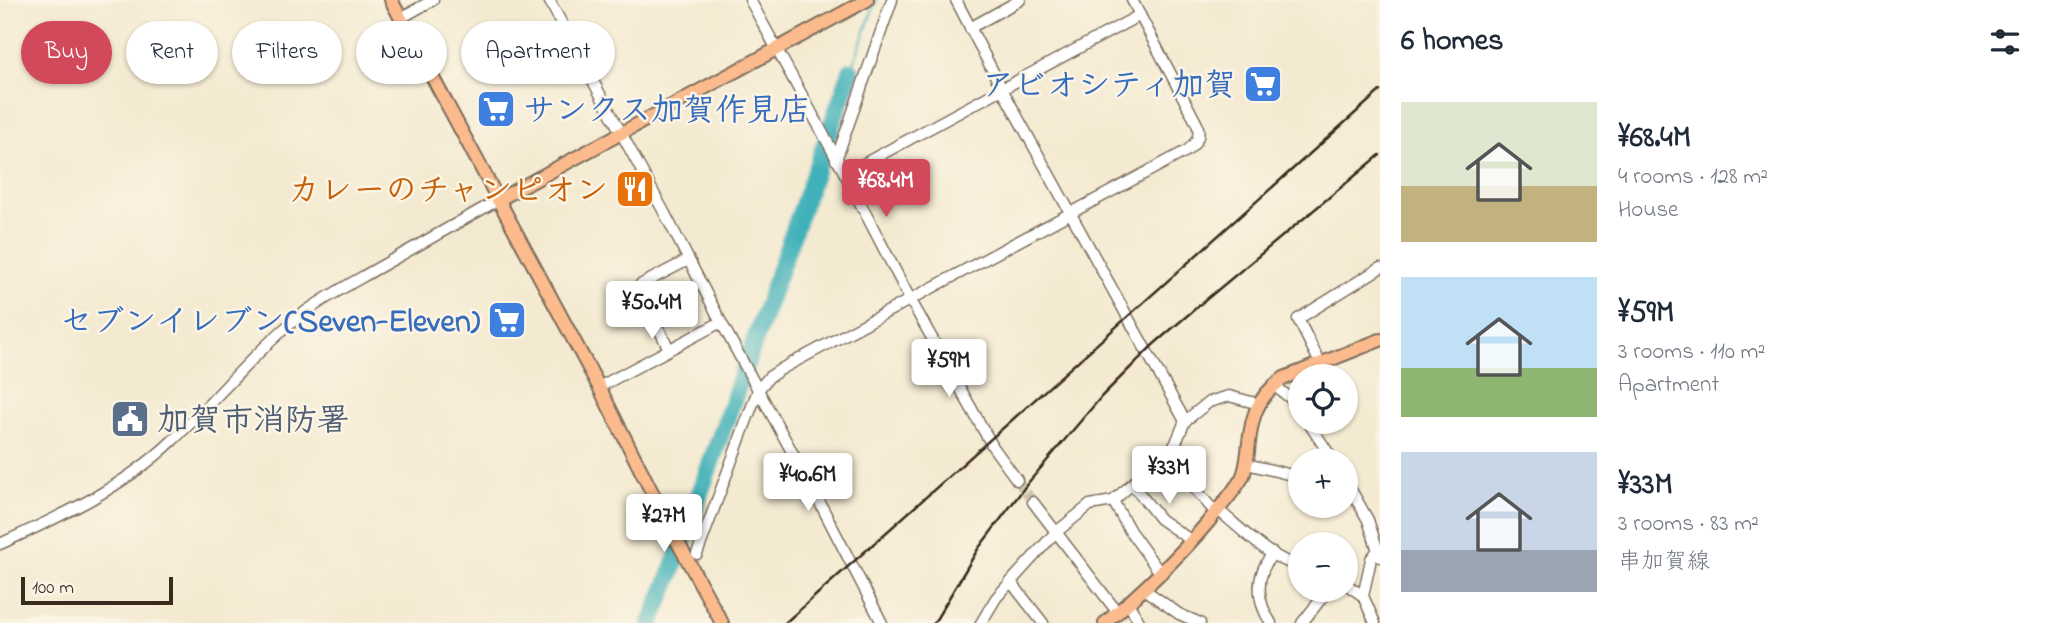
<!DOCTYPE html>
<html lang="en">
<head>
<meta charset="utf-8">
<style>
	body { margin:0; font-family:"Indie Flower","Klee One",sans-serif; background:#f6f6f7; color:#1f2937; height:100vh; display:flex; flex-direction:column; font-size:26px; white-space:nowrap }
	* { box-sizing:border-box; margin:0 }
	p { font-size:23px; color:#747a83 }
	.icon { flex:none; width:38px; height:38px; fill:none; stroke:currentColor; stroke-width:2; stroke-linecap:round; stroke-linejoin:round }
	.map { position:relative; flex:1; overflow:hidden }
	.drawer { display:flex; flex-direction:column; background:#fff; width:665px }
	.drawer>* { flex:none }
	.top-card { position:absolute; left:21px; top:21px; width:665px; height:63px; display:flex; gap:14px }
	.buttons { position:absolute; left:1288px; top:364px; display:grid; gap:14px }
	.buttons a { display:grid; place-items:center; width:70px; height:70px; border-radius:50%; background:#fff; box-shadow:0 2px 5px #0004; font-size:35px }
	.scale { position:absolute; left:21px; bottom:18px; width:152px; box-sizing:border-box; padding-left:7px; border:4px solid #3b2a1e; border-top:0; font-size:19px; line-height:24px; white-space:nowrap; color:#3b2a1e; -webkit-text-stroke:5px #fcf5e5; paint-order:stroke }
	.price { position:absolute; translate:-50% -60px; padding:0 16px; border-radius:7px; background:#fff; color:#222; font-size:23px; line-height:46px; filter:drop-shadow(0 2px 4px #0008) }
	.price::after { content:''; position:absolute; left:50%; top:42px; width:21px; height:16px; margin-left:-10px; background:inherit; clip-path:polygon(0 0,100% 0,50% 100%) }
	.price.selected { background:#d1495b; color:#fff }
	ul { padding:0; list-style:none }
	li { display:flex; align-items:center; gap:21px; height:175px; padding:0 21px }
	li span { display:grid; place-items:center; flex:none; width:196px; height:140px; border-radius:0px; color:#555 }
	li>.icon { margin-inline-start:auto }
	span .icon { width:84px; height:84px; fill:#fffc; stroke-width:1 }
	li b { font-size:30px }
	h2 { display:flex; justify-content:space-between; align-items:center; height:84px; padding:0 21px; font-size:30px }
	.tag { padding:0 24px; border-radius:32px; background:#fff; box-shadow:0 2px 5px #0004; font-size:24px; line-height:63px }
	.tag.selected { background:#d1495b; color:#fff }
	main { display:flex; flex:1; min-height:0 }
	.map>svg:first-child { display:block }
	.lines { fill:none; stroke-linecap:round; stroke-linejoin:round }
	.stream { stroke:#41b1b9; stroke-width:2.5 }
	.river { stroke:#41b1b9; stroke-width:18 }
	.minor-tunnel { stroke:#cfc4ad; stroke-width:10; stroke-dasharray:10 5; stroke-linecap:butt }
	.minor-casing { stroke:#7c6d5d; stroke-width:13 }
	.major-casing { stroke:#7c6d5d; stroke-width:16 }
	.minor { stroke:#fff; stroke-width:10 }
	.major { stroke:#fbbb8d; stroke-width:12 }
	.rail { stroke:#3b2a1e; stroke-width:2.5 }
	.labels { text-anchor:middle; stroke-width:5; stroke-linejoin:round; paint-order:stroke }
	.shop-label { font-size:32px; font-weight:bold; fill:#366cbe; stroke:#fcf5e5; text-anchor:end }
	.food-label { font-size:32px; font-weight:bold; fill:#c56008; stroke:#fcf5e5; text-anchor:end }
	.service-label { font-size:32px; font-weight:bold; fill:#4e5e75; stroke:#fcf5e5; text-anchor:start }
</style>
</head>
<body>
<main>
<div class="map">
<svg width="1380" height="623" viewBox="0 0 1380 623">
	<rect width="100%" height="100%" fill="#fcf5e5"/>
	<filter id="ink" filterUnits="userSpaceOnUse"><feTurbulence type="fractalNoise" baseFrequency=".0143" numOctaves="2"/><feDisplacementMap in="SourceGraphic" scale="14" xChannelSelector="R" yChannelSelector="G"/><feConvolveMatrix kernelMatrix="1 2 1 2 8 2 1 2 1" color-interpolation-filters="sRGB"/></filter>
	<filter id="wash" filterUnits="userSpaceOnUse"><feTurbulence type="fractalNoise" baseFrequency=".00686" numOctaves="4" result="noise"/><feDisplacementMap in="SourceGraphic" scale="28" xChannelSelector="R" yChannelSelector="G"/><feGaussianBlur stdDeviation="1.57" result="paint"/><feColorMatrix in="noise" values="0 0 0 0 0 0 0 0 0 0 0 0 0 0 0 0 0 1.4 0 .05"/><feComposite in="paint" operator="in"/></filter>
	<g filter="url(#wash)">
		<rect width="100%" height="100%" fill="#f4ead1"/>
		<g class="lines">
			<path class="stream" d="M851,71L876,0"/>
			<path class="river" d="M651,623L671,574L851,71"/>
		</g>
	</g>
	<g filter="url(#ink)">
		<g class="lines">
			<path class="minor-tunnel" d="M1017,480L1033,502"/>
			<g class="minor-casing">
				<g id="minor">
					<path d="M549,0L664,212L721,322L821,505L882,623"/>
					<path d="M750,0L845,174L910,299L993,447L1017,480"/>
					<path d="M956,0L1002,89L1140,15"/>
					<path d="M401,18L433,0"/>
					<path d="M970,28L1020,0"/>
					<path d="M836,160L892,0"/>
					<path d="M845,174L1002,89L1185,421"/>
					<path d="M669,349L639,289L640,285L688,260"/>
					<path d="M1320,363L1298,319L1380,268"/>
					<path d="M1273,385L1289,397L1300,411"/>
					<path d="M599,387L721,322"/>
					<path d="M1308,422L1333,460"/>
					<path d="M1175,445L1184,462L1195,489L1216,513"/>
					<path d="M1247,464L1300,477"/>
					<path d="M1346,481L1368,520L1380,557"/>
					<path d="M1132,484L1160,519L1192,541"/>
					<path d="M1113,501L1130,531L1161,574"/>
					<path d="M1033,502L1118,613"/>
					<path d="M1218,510C1243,530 1269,559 1300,566"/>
					<path d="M0,544C61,516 123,488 172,441C216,400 254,352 301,315C325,297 352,283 378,268C418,245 458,223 498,200"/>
					<path d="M697,554L758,390L769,377L783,368L1188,150C1197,142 1201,136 1197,124L1132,0"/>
					<path d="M1011,582L1043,623"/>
					<path d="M1346,584L1363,596L1375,623"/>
					<path d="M1145,590L1179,614L1200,623"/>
					<path d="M1363,596L1371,559L1378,550"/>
					<path d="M1128,603L1140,623"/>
					<path d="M981,623L996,598L1055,533L1090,505L1113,501L1175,445L1185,421L1209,402L1229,396L1259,404"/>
					<path d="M1271,623C1256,601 1255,575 1273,553"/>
					<path d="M1302,623L1328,590"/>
				</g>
			</g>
			<g class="major-casing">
				<g id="major">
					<path d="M391,0L599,387L671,530L722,623"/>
					<path d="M498,200L867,0"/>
					<path d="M1105,623C1143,591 1177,559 1209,521C1220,507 1233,493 1242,478C1246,470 1247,461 1248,452C1251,419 1255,398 1284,378L1380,340"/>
				</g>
			</g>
			<use href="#minor" class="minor"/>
			<use href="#major" class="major"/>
			<g class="rail">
				<path d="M785,623L1380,91"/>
				<path d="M934,623L978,549L1028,483L1102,396L1153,345L1196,308L1380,155"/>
			</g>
		</g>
	</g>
	<defs>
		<g id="supermarket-square" transform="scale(2.0125)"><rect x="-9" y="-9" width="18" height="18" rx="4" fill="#3f7fe0" stroke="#fcf5e5"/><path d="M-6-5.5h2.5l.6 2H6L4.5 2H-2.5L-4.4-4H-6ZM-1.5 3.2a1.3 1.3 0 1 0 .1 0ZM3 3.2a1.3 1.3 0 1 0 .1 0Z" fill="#fff"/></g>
		<g id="restaurant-square" transform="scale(2.0125)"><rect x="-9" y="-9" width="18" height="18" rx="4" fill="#e8710a" stroke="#fcf5e5"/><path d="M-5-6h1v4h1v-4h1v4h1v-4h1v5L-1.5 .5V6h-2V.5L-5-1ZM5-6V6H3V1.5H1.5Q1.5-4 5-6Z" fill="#fff"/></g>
		<g id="civic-square" transform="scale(2.0125)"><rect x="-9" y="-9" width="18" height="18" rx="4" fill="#5c6f8a" stroke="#fcf5e5"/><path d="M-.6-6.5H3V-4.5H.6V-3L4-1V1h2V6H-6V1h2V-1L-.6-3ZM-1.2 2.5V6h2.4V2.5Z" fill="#fff"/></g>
	</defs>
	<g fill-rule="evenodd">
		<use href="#supermarket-square" x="1263" y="84"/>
		<use href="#supermarket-square" x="496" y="109"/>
		<use href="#restaurant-square" x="635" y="189"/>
		<use href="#supermarket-square" x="507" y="320"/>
		<use href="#civic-square" x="130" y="419"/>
	</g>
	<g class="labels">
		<g class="shop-label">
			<text x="1236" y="95">アビオシティ加賀</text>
			<text x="523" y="120" text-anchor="start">サンクス加賀作見店</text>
			<text x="480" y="331">セブンイレブン(Seven-Eleven)</text>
		</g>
		<g class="food-label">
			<text x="608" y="200">カレーのチャンピオン</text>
		</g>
		<g class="service-label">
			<text x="157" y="430">加賀市消防署</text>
		</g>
	</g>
</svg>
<div class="buttons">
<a><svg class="icon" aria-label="locate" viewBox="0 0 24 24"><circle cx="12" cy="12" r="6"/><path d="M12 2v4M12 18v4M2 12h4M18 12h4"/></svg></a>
<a>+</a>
<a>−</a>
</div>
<div class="scale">100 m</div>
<b class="price selected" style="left:886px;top:219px">¥68.4M</b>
<b class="price" style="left:652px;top:341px">¥50.4M</b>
<b class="price" style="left:949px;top:399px">¥59M</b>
<b class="price" style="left:1169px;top:506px">¥33M</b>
<b class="price" style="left:808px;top:513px">¥40.6M</b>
<b class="price" style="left:664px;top:554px">¥27M</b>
<div class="top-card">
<a class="tag selected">Buy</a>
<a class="tag">Rent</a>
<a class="tag">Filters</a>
<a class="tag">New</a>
<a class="tag">Apartment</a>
</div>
</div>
<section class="drawer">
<h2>6 homes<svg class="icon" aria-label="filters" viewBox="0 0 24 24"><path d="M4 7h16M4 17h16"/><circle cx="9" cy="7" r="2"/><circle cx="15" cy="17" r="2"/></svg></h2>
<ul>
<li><span style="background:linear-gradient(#dfe7d0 60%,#c2b280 0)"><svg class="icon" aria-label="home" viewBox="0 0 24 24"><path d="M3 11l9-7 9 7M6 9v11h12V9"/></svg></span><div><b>¥68.4M</b><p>4 rooms · 128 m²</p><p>House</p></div></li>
<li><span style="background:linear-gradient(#bfe0f5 65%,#8fb573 0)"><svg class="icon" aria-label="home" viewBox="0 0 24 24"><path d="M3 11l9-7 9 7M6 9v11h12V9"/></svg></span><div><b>¥59M</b><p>3 rooms · 110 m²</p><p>Apartment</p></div></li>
<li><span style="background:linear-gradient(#c9d6e8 70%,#9aa5b1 0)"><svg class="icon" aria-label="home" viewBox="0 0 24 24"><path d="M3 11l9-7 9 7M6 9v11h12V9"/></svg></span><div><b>¥33M</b><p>3 rooms · 83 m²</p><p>串加賀線</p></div></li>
</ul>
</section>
</main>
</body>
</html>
